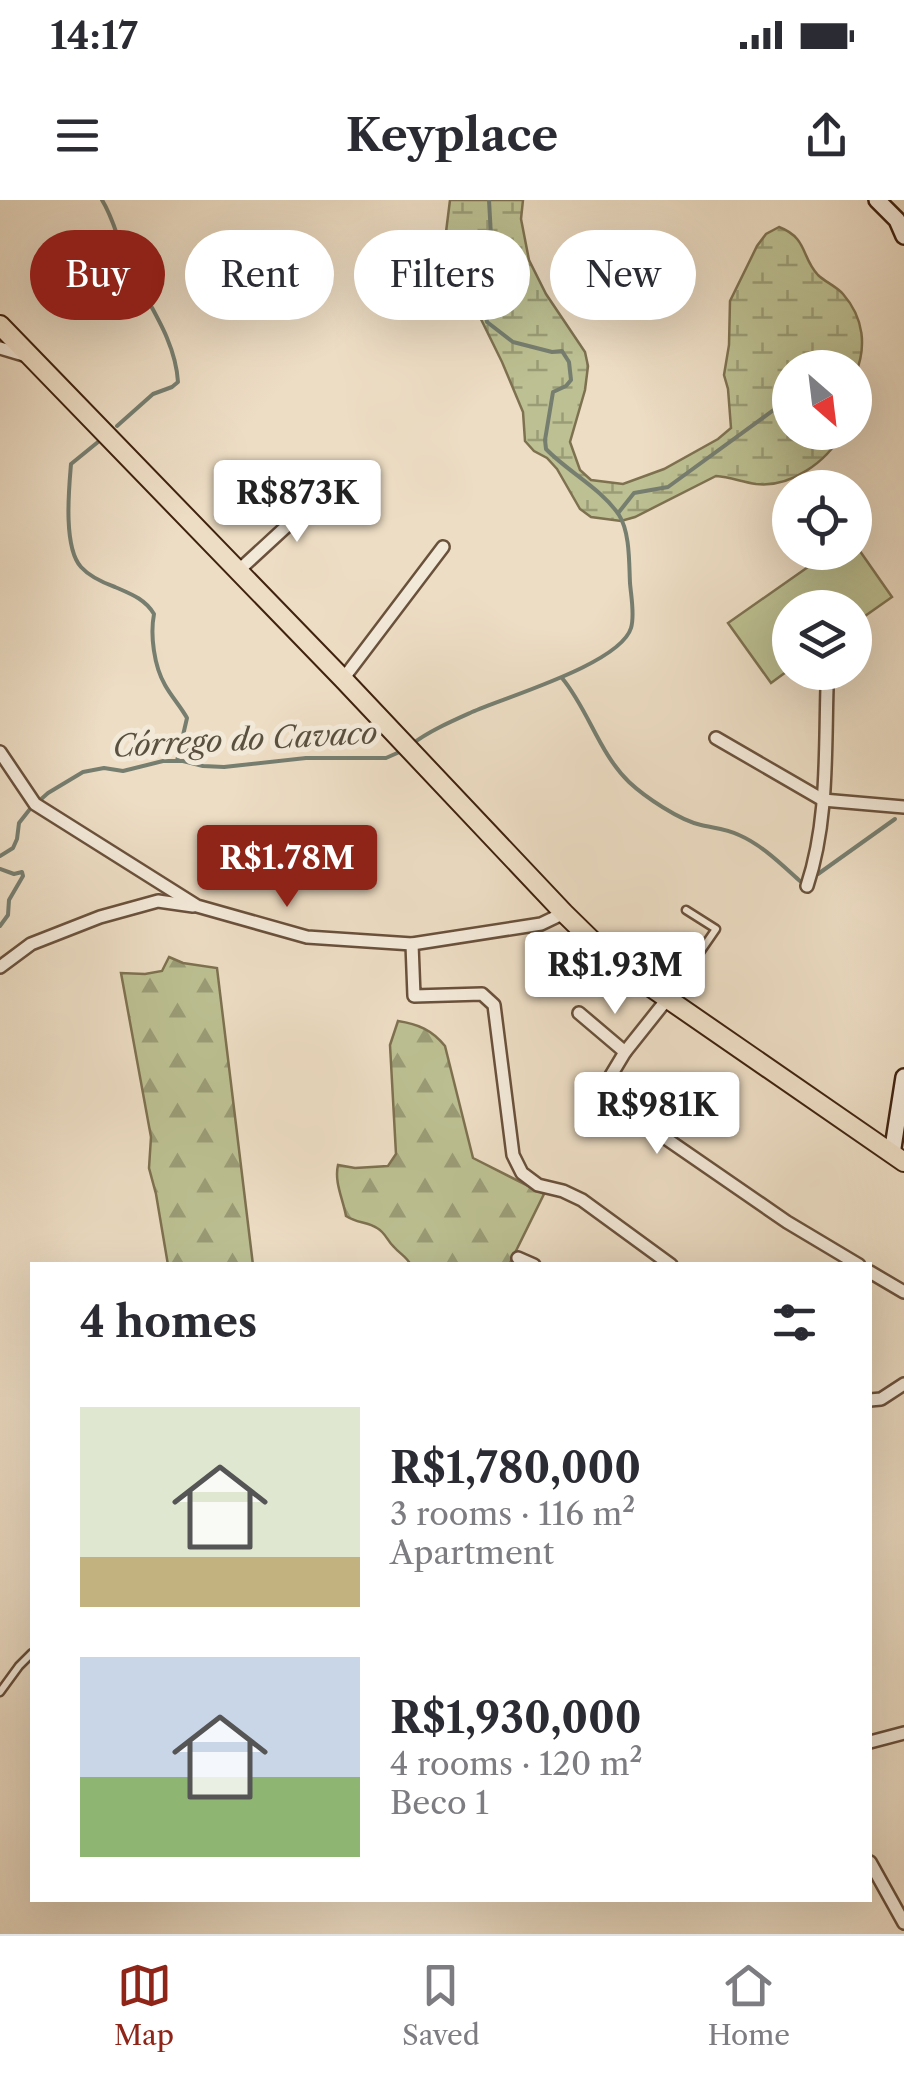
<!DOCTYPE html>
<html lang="en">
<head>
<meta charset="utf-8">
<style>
	body { margin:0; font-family:"Libre Caslon Text",serif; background:#f2f2f3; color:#2b2b33; height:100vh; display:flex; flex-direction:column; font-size:38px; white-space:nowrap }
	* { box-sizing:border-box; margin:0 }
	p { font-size:32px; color:#7c7c81 }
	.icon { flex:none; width:55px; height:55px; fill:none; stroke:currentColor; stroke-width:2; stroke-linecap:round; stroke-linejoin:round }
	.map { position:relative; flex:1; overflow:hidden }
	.panel { position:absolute; left:30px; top:1062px; width:842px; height:640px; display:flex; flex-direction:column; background:#fff; border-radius:0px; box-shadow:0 10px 40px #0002 }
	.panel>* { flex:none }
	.guide { position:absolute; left:30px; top:30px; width:845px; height:90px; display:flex; gap:20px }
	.needle { width:65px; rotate:152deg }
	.controls { position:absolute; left:772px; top:150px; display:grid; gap:20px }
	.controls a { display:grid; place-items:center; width:100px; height:100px; border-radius:50%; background:#fff; box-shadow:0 10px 40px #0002; font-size:50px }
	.price { position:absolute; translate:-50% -85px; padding:0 22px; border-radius:10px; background:#fff; color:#222; font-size:32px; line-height:65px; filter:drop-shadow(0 2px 5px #0008) }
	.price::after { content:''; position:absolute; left:50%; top:60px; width:30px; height:22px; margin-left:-15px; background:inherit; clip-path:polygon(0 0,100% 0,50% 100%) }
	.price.selected { background:#8f2418; color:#fff }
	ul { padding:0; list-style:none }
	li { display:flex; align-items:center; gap:30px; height:250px; padding:0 50px }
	li span { display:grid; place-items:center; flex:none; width:280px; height:200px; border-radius:0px; color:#555 }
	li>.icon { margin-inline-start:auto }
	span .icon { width:120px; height:120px; fill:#fffc; stroke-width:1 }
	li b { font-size:42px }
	h2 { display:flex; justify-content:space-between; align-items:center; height:120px; padding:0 50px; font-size:42px }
	.pill { padding:0 35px; border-radius:45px; background:#fff; box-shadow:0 10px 40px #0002; font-size:35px; line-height:90px }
	.pill.selected { background:#8f2418; color:#fff }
	.status { display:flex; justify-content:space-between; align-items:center; height:70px; padding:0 50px; background:#fff; direction:ltr }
	.status svg { height:28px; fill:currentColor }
	header { display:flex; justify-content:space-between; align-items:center; height:130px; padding:0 50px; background:#fff; font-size:45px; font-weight:700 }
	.dock { display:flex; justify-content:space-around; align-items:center; height:140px; border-top:2px solid #e1e1e2; background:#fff; font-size:28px; color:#7c7c81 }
	.dock a { display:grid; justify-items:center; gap:5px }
	.dock .selected { color:#8f2418 }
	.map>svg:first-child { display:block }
	.forest { fill:url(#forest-firs); stroke:#7e7150; stroke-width:2.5 }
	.wetland { fill:url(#wetland-marsh); stroke:#7e7150; stroke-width:2.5 }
	.pitch { fill:#bcc092; stroke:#7e7150; stroke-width:2.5 }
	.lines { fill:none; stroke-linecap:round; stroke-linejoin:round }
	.stream { stroke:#767e70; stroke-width:4 }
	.lane-casing { stroke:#6a513c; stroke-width:11 }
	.street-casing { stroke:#6a513c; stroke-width:16 }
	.secondary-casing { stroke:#3f220f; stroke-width:20 }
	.primary-casing { stroke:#3f220f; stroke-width:22 }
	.lane { stroke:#f3e9d9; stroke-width:6 }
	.street { stroke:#f3e9d9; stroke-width:11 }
	.secondary { stroke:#f3e9d9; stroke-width:15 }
	.primary { stroke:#edddc4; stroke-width:18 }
	.labels { text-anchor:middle; stroke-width:10; stroke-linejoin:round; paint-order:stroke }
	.water-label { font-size:30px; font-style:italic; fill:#5a503f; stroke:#f3e9d9 }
</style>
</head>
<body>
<div class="status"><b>14:17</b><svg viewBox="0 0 49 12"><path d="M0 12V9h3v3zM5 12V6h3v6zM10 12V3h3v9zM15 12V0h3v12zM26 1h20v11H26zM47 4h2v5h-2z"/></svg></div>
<header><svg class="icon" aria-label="menu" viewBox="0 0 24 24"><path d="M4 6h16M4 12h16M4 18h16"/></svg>Keyplace<svg class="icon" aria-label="share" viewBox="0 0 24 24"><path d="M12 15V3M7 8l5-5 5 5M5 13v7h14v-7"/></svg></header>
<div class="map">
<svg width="904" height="1734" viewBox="0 0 904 1734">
	<defs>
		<pattern id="forest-firs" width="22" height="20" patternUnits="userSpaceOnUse" patternTransform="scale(2.5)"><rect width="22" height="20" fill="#bcc092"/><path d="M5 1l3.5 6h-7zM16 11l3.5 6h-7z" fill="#9a9c76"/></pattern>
		<pattern id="wetland-marsh" width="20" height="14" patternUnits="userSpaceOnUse" patternTransform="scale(2.5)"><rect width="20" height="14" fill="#bcc092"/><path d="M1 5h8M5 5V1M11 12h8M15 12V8" fill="none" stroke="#9a9c76"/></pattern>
	</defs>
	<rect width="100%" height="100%" fill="#edddc4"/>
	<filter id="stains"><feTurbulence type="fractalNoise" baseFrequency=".002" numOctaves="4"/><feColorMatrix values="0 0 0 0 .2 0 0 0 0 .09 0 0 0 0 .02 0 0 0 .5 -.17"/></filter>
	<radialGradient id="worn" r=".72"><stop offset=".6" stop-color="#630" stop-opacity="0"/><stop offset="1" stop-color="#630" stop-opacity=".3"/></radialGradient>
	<g class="forest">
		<path d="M169,757L183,763L217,768L253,1065H168L156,994L149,968L151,937L121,773L145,774L162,771Z"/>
		<path d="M398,821C418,824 432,830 445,846L473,958L544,994L509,1065H411C406,1056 400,1054 394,1047C387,1041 386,1033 377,1028C368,1022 356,1023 346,1016C343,999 334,982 338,965L355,968L388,966L396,954L390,845Z"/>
	</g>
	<path class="wetland" d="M450,0H523L521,19L529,60L546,94L585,152L588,166L585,190L570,242L580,270L591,280L623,284L664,269L718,239L731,228L728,189L724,175L729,145L730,101L757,46L766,34L779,27C808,38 801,57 818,75C825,82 836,86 843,94C864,118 867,147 855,175V168H790V232L842,233C827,262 790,288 756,284C742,282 730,277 716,276L635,317L621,321L591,317L580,309L557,269L547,258L534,251L525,241L523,212L502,162L449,54L445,40Z"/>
	<path class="pitch" d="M855,344L892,397L855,423V408H790V469L771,483L728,423L828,353L855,352Z"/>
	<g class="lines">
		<g class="stream">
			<path d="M102,0C112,16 116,33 123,51C140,95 175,133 178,182L172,187L153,194L117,226"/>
			<path d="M98,242L71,264C69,288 63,347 81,367C89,376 104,383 115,387C131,394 145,399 154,414C150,435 154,466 165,485C171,496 181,507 187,518L177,561"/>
			<path d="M619,312L634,293L668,287L790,198"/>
			<path d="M562,478C588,509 599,553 629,582C645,597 679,620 701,625C714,628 727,629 739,635C762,645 781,664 800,681"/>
			<path d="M412,544C429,531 452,521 472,512C505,497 620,464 631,428C635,415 631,396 630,383C629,363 630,332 619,315C601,288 568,272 546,249L545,240L553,192L566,186L571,180L569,162L562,151L552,152L513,142L487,122L483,97L488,77L491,36L489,0"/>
			<path d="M0,656L13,648L17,639L19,623L30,609L48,593L83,572L104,568L123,571L163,561H183L203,566L224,567L306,558H386L404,550"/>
			<path d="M0,669L14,674L22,672L23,676L9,700L8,715L0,726"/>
			<path d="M818,674L895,619"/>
		</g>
		<g class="lane-casing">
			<g id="lane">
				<path d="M669,797L716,729L686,710"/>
				<path d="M0,1492L19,1466L32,1453"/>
			</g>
		</g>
		<g class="street-casing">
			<g id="street">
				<path d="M0,148L27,156"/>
				<path d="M238,371L327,289"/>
				<path d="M343,479L443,347"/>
				<path d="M716,538L823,600L904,607"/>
				<path d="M0,552L35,604L197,706L307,737L412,744L541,724L564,713"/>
				<path d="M807,686C828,623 825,554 827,488"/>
				<path d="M412,744L414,796L482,794L494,805L513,955L522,973L538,985L563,991L582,1000L671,1065"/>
				<path d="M0,767L31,744L100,717L158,701L193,706"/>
				<path d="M668,798L625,852L604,887L613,902L787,1022L859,1065"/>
				<path d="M579,813L625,852"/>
				<path d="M518,1058L534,1065"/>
				<path d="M870,1072L904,1092"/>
				<path d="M870,1200L881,1199L904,1184"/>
				<path d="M870,1542L904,1533"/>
				<path d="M870,1662L904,1723"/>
			</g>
		</g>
		<g class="secondary-casing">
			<g id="secondary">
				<path d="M877,0L897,20L904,36"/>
				<path d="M892,954L904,877"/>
			</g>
		</g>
		<g class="primary-casing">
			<path id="primary" d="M0,125L343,479L564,713L613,761L904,962"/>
		</g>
		<use href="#lane" class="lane"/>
		<use href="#street" class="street"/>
		<use href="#secondary" class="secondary"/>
		<use href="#primary" class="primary"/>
	</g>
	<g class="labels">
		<g class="water-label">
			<text transform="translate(245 540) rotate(-3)" y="10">Córrego do Cavaco</text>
		</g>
	</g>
	<rect width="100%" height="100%" filter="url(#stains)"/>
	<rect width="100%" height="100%" fill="url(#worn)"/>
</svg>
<div class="controls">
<a><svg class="needle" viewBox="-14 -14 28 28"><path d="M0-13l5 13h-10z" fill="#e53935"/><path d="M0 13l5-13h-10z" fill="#7c7c81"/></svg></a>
<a><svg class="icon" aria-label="locate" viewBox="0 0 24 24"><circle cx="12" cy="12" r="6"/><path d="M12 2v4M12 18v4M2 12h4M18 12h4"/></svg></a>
<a><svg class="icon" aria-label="layers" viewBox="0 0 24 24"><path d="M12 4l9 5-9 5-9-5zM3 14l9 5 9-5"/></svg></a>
</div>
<b class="price" style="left:297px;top:345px">R$873K</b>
<b class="price selected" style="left:287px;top:710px">R$1.78M</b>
<b class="price" style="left:615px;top:817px">R$1.93M</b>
<b class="price" style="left:657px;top:957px">R$981K</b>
<div class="guide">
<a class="pill selected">Buy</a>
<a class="pill">Rent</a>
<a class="pill">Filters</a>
<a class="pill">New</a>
</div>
<section class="panel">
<h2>4 homes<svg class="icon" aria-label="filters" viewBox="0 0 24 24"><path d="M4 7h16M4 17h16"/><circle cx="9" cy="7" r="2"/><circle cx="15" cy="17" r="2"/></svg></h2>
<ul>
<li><span style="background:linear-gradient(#dfe7d0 75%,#c2b280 0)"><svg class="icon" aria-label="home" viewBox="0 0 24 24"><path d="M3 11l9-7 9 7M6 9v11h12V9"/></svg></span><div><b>R$1,780,000</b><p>3 rooms · 116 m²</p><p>Apartment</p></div></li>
<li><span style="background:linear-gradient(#c9d6e8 60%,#8fb573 0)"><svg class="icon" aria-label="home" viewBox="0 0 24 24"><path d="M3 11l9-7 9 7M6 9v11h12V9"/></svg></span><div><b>R$1,930,000</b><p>4 rooms · 120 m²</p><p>Beco 1</p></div></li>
</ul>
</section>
</div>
<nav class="dock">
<a class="selected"><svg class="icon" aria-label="map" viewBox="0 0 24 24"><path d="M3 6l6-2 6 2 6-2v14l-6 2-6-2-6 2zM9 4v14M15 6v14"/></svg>Map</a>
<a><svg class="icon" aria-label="saved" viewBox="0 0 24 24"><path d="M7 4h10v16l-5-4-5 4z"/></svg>Saved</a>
<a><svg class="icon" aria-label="home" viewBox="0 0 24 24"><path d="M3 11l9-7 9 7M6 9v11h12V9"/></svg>Home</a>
</nav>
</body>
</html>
